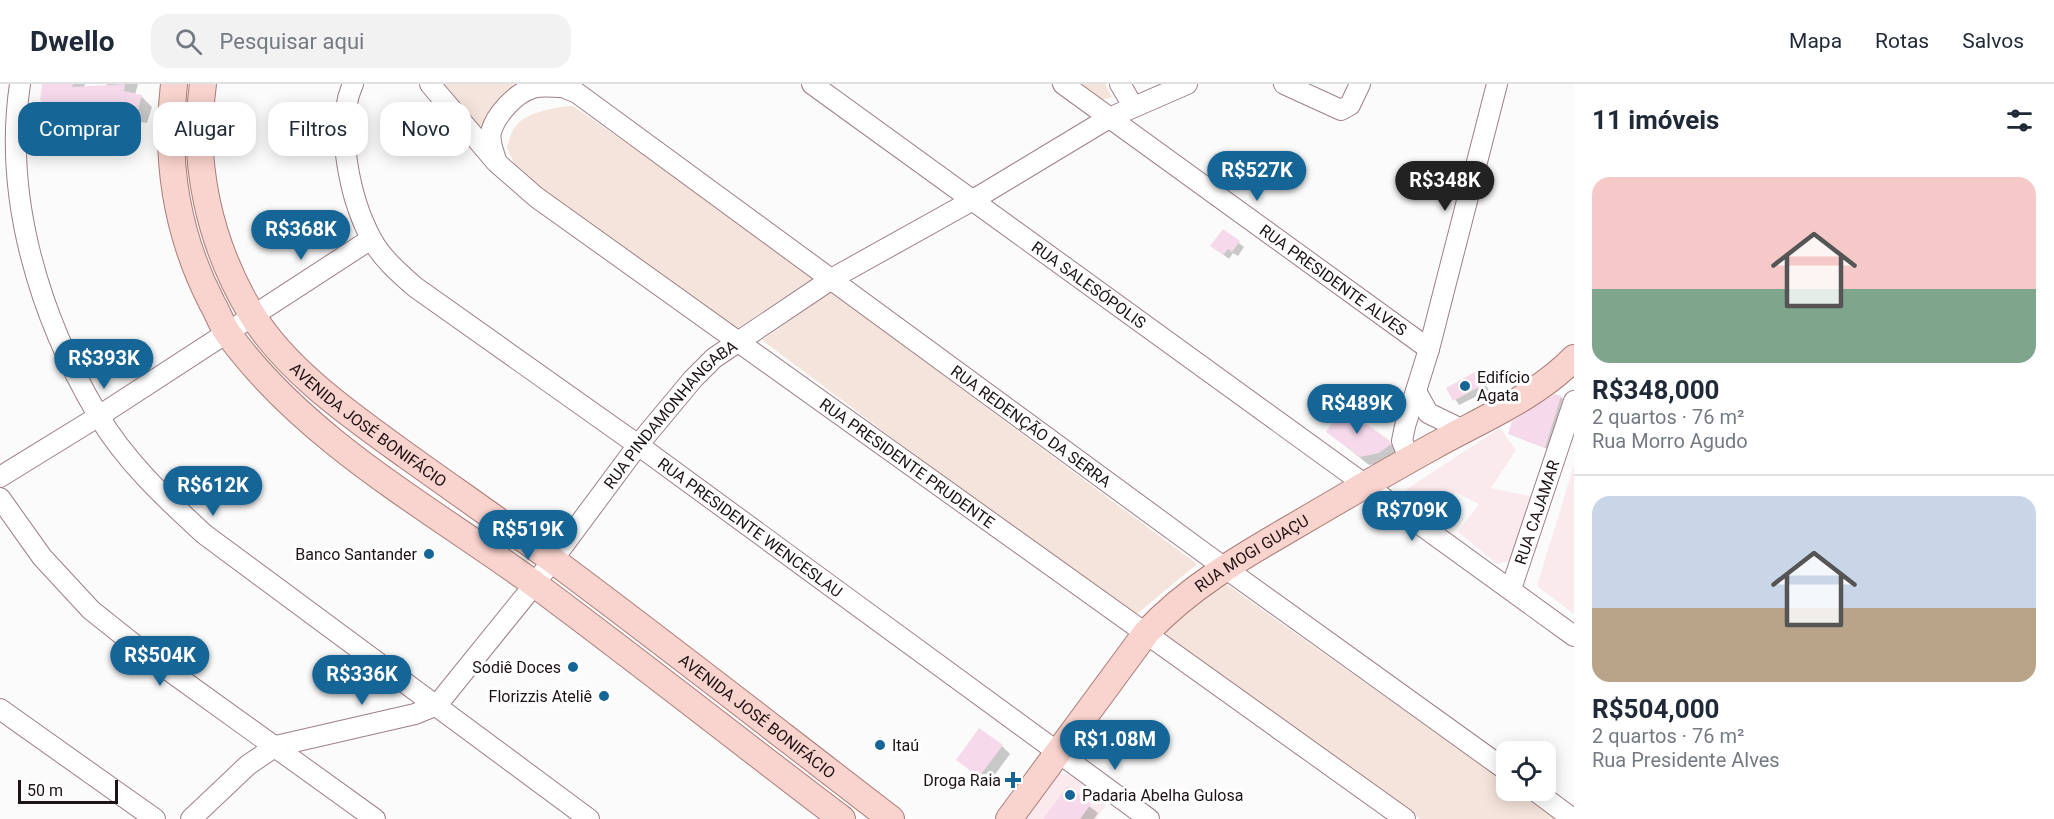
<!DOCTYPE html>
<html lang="pt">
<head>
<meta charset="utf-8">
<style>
	body { margin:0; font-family:Roboto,sans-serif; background:#f2f2f3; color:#1f2937; height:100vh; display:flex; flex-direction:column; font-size:22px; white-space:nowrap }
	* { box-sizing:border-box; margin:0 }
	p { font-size:20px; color:#747a83 }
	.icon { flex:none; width:33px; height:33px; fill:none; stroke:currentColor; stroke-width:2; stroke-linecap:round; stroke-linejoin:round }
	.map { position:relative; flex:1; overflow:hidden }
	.side { display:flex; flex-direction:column; background:#fff; width:480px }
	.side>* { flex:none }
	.guide { position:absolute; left:18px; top:18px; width:570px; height:54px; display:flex; gap:12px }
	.tools { position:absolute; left:1496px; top:657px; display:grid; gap:12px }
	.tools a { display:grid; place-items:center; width:60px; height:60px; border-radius:12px; background:#fff; box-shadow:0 3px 15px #0003; font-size:30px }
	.scale { position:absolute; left:18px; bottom:15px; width:100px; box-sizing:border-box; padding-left:6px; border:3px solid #1e1315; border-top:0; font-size:16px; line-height:21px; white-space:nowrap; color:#1e1315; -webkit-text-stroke:4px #fff; paint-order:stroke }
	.price { position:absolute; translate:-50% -51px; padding:0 14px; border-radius:21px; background:#156597; color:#fff; font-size:20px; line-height:39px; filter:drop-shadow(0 2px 3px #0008) }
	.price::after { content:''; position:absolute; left:50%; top:36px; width:18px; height:14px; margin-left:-9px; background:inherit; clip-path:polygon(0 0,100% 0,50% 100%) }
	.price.current { background:#222; color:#fff }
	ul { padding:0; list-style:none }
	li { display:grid; align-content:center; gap:12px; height:318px; padding:0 18px }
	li+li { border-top:2px solid #e0e1e3 }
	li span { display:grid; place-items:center; height:186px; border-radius:18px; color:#555 }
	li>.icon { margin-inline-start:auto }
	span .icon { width:108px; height:108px; fill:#fffc; stroke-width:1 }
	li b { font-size:26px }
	h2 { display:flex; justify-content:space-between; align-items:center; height:72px; padding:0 18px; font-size:26px }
	.tag { padding:0 21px; border-radius:18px; background:#fff; box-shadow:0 3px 15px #0003; font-size:21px; line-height:54px }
	.tag.current { background:#156597; color:#fff }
	header { display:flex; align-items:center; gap:36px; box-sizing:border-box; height:84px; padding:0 30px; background:#fff; border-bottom:2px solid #e0e1e3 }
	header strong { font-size:28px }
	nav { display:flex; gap:33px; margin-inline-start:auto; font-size:21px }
	.search { width:420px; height:54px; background:#f2f2f3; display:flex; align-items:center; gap:15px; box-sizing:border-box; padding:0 21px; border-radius:18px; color:#747a83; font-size:22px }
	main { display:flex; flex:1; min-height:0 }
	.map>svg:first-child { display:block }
	.built { fill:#fbeaed }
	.green { fill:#f5e4db }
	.shadow { fill:#0003 }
	.building { fill:#f6daec }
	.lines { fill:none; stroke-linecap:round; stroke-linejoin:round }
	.minor-casing { stroke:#9d7f85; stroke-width:22 }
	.major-casing { stroke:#aa7c77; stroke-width:28 }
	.minor { stroke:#fff; stroke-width:20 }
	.major { stroke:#f9d3cd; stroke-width:26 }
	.poi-dot { fill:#156597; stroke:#fff; stroke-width:2 }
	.labels { text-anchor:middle; stroke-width:6; stroke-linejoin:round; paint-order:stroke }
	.street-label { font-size:16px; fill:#1e1315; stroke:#fff }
	.poi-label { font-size:16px; fill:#1e1315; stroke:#fff; text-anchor:end }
</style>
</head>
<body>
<header>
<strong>Dwello</strong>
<div class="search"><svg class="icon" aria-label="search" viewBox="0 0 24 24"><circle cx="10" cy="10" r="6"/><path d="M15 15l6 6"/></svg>Pesquisar aqui</div>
<nav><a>Mapa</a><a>Rotas</a><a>Salvos</a></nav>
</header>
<main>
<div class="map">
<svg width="1574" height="735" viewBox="0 0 1574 735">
	<rect width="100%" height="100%" fill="#fbfbfb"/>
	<g class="built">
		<path d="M1500,344L1516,366L1491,404L1533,413L1509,477L1497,480L1458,448L1479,420L1455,408L1435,433L1408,414L1407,405Z"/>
		<path d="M1574,381V530L1537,502Z"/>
		<path d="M1070,689L1109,717L1096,735H1027L1059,690Z"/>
	</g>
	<g class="green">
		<path d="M445,0H524L482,46Z"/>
		<path d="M1080,0H1105L1112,13L1102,16Z"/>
		<path d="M573,22L817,191L734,247L517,86L507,63C509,57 511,49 514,44C525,28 555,23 573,22Z"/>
		<path d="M831,208L1197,480L1132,534L762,256Z"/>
		<path d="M1226,500L1506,699V706L1517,707L1557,735H1420L1158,547Z"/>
	</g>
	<g class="shadow">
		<path d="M56,0H85L84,5H106L107,0H138L135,11L142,13L152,23L147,39L94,30L93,34L52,27L42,17Z"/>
		<path d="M1223,147L1244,163L1238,172L1233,169L1229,175L1212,162Z"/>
		<path d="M1477,288L1489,306L1459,321L1448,304Z"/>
		<path d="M1561,313L1563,315L1548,365L1512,351Z"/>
		<path d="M1328,348L1389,358L1398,368L1387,377L1369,381Z"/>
		<path d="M1002,662L1010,670L988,700L957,675Z"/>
		<path d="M1067,705L1098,729L1094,735H1051Z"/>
	</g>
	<g class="building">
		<path d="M42,0H73L72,3L125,0L124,7L142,11L137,29L83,20V24L40,17Z"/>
		<path d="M1223,145L1240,157L1232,168L1228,165L1223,171L1210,162Z"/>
		<path d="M1477,287L1485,300L1453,317L1446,304Z"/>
		<path d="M1555,310L1561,312L1545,364L1508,350L1512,337Z"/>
		<path d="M1343,323L1390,357L1391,360L1379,369L1360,373L1326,348Z"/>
		<path d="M979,644L1003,661L979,693L956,676Z"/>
		<path d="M1067,702L1091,720L1080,735H1043Z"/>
	</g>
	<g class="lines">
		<g class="minor-casing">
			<g id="minor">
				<path d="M20,0C3,114 40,234 98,331C125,377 165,414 204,450L589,735"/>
				<path id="s1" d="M353,0C334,42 350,116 372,156C382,174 399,189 415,203L638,361L1149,735"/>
				<path id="s2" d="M430,0L496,78L536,113L1405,735"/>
				<path id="s3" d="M556,0L577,9L1207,471L1506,686"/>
				<path id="s4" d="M812,0L1574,552"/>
				<path id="s5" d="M1063,0L1429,265"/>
				<path d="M1120,0L1133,22"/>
				<path d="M1284,0L1341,26L1350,21L1360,0"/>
				<path d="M496,76C493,67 489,57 491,48C496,30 516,9 533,4C541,1 553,3 562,3"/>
				<path d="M1416,307L1428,329L1463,346"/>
				<path d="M1410,376L1402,357L1405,342L1429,265L1497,0"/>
				<path d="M0,393L99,332L371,155"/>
				<path d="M0,414L42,473L91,526L150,573L375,735"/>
				<path id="s6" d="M1511,505L1574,317"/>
				<path d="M0,625L155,735"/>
				<path d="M1534,706L1573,735"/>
				<path id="s7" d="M191,735L248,681L276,662L415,630L437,621L534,501L638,361L693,295L714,274L833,194L973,116L1109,34L1187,0"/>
			</g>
		</g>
		<g class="major-casing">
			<g id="major">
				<path d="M174,0C165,76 177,151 212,219C218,229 222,242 229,251C307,357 428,423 533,499C637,576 739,657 842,735"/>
				<path id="s8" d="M203,0C191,79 210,161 251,229C286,287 353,333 407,372C456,407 505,441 554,477C667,561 779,649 891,735"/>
				<path id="s9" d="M1009,735L1146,549C1188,504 1241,473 1293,443C1339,416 1385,389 1432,363C1480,336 1535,314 1574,274"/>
			</g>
		</g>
		<use href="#minor" class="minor"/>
		<use href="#major" class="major"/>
	</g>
	<g class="poi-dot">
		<circle cx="1465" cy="302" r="6"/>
		<circle cx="429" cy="470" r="6"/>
		<circle cx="573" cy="583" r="6"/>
		<circle cx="604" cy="612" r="6"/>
		<circle cx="880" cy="661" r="6"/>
		<path d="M1010 687h6v6h6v6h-6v6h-6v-6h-6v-6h6z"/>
		<circle cx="1070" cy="711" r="6"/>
	</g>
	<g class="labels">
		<g class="street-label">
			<text dy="6" stroke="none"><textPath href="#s5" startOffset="334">RUA PRESIDENTE ALVES</textPath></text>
			<text dy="6" stroke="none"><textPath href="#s4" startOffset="342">RUA SALESÓPOLIS</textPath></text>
			<text dy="6" stroke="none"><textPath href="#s7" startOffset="652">RUA PINDAMONHANGABA</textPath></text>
			<text dy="6" stroke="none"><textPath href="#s8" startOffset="402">AVENIDA JOSÉ BONIFÁCIO</textPath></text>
			<text dy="6" stroke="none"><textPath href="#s3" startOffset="586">RUA REDENÇÃO DA SERRA</textPath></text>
			<text dy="6" stroke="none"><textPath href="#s2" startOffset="612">RUA PRESIDENTE PRUDENTE</textPath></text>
			<text dy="6" stroke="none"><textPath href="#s6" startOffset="81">RUA CAJAMAR</textPath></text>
			<text dy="6" stroke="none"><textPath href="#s1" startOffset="638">RUA PRESIDENTE WENCESLAU</textPath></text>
			<text dy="6" stroke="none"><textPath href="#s9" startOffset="364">RUA MOGI GUAÇU</textPath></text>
			<text dy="6" stroke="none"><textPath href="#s8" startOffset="888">AVENIDA JOSÉ BONIFÁCIO</textPath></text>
		</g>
		<g class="poi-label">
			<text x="1477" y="299" text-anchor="start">Edifício<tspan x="1477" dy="18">Agata</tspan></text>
			<text x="417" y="476">Banco Santander</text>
			<text x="561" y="589">Sodiê Doces</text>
			<text x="592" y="618">Florizzis Ateliê</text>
			<text x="892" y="667" text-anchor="start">Itaú</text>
			<text x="1001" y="702">Droga Raia</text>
			<text x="1082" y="717" text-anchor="start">Padaria Abelha Gulosa</text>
		</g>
	</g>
</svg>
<div class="tools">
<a><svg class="icon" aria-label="locate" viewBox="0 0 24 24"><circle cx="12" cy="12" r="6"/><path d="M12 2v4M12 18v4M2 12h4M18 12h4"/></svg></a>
</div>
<div class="scale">50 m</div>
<b class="price" style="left:1257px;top:118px">R$527K</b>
<b class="price current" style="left:1445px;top:128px">R$348K</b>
<b class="price" style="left:301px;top:177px">R$368K</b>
<b class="price" style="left:104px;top:306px">R$393K</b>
<b class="price" style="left:1357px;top:351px">R$489K</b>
<b class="price" style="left:213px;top:433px">R$612K</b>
<b class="price" style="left:1412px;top:458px">R$709K</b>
<b class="price" style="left:528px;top:477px">R$519K</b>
<b class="price" style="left:160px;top:603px">R$504K</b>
<b class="price" style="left:362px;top:622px">R$336K</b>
<b class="price" style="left:1115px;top:687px">R$1.08M</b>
<div class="guide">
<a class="tag current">Comprar</a>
<a class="tag">Alugar</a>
<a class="tag">Filtros</a>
<a class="tag">Novo</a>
</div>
</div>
<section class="side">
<h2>11 imóveis<svg class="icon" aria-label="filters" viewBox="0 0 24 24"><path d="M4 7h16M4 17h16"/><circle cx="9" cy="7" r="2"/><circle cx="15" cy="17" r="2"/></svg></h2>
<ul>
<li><span style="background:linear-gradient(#f6c9c9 60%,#7fa58c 0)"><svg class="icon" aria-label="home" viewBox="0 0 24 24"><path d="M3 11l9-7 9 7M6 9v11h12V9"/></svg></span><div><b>R$348,000</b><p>2 quartos · 76 m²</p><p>Rua Morro Agudo</p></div></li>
<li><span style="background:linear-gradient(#c9d6e8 60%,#b9a48a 0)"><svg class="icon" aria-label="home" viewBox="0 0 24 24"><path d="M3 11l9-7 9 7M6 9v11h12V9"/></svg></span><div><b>R$504,000</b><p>2 quartos · 76 m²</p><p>Rua Presidente Alves</p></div></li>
</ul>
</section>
</main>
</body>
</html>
